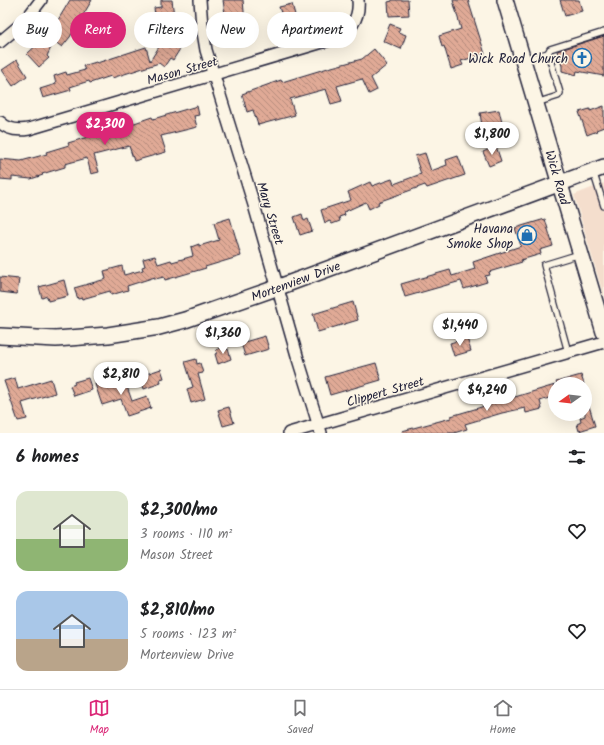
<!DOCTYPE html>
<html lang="en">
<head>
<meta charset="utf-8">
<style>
	body { margin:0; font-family:Kalam,sans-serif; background:#f6f6f6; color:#202124; height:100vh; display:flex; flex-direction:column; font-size:15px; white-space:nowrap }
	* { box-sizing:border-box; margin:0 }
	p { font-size:13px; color:#757577 }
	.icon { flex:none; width:22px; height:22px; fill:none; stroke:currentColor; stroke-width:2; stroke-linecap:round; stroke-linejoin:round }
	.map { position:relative; height:433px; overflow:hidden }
	.side { display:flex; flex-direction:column; background:#fff; flex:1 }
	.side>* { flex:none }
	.banner { position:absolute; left:12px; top:12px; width:400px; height:36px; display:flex; gap:8px }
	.needle { width:26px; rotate:255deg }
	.fabs { position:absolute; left:548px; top:377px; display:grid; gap:8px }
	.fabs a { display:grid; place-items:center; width:44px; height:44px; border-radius:50%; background:#fff; box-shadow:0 4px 16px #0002; font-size:20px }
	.price { position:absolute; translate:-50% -34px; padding:0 9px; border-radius:14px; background:#fff; color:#222; font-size:13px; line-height:26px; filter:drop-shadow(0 1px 2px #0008) }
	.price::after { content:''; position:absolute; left:50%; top:24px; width:12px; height:9px; margin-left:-6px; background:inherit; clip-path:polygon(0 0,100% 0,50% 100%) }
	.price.selected { background:#db2777; color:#fff }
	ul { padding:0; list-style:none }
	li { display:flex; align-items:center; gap:12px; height:100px; padding:0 16px }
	li span { display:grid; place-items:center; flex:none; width:112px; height:80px; border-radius:12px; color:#555 }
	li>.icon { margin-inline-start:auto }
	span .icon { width:48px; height:48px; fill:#fffc; stroke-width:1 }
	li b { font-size:17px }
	h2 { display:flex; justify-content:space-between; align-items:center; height:48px; padding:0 16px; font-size:17px }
	.pill { padding:0 14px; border-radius:18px; background:#fff; box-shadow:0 4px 16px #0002; font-size:14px; line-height:36px }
	.pill.selected { background:#db2777; color:#fff }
	.menu { display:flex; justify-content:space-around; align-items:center; height:56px; border-top:1px solid #e0e0e0; background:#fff; font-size:11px; color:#757577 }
	.menu a { display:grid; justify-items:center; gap:2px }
	.menu .selected { color:#db2777 }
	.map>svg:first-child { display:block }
	.built { fill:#f4decd }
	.building { fill:url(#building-back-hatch); stroke:#22223b }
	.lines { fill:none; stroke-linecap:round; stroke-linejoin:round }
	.lane-casing { stroke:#22223b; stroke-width:8 }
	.street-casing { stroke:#22223b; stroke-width:14 }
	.secondary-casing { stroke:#22223b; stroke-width:18 }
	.lane { stroke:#fcf5e5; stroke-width:5.5 }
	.street { stroke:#fcf5e5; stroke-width:11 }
	.secondary { stroke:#fcf5e5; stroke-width:15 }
	.labels { text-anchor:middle; stroke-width:3; stroke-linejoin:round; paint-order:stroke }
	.poi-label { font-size:13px; fill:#22223b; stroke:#fcf5e5; text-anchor:end }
	.street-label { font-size:13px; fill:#22223b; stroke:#fcf5e5 }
</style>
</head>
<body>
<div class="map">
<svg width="604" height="433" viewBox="0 0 604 433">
	<defs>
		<pattern id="building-back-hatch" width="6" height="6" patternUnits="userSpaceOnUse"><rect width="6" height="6" fill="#e0aa96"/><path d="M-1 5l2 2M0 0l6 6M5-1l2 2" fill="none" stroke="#b58a7c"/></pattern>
	</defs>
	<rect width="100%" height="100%" fill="#fcf5e5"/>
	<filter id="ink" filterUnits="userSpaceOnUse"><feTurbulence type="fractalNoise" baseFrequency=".025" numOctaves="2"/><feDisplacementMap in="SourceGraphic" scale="8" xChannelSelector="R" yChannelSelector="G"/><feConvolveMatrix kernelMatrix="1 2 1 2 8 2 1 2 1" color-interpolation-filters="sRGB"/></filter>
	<g filter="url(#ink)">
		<path class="built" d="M604,183V297L574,195Z"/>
		<g class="building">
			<path d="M70,0H92L70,37L62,47L54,41L47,56L49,58L39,67L27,54L43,39L58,20Z"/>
			<path d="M161,0H172L175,25H164V21L156,22L154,8L161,7Z"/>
			<path d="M223,0H243L245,23L241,40L225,36L230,14H225Z"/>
			<path d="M392,0H408L409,15L389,16L388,2L392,1Z"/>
			<path d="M453,0H468L485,54L461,61L463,65L451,69L444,46L442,47L439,36L461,29Z"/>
			<path d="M560,0H579L582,11L565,16Z"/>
			<path d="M292,4L297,22L280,26L278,17L282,16L279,7Z"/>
			<path d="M390,24L400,28L398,32L406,35L401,49L383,41Z"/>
			<path d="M604,36V76L577,71L576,75L562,71V66L557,51Z"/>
			<path d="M164,39L180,49L173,60L170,58L164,67L159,63L112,78L111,76L90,83L89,81L70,87L71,90L43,98L40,89L56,84L54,76L66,72L67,75L85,70L83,66L96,62L97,63L146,47L150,61Z"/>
			<path d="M374,49L387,65L371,78L377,90L369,94L362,79L337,86L342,101L331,104L326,89L304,95L290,99L295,115L258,125L253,110L247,112L242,94L281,80L282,82L328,68L362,59Z"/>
			<path d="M17,60L27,76L13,86L2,70Z"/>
			<path d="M197,106L199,115L194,116L197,127L161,136L166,152L134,161L129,146L94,155L99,172L91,174L87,158L65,164V167L42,174L43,175L31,179L12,177V180L0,179V159L21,161L47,154L46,152L69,145L68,143L91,136L90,135L108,130V132L152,117L153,119Z"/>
			<path d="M604,106V127L596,130L597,131L587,135L579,112L590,109V111Z"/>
			<path d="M499,110L502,123L482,126L480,113Z"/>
			<path d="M496,146L501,161L489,166L483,152Z"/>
			<path d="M425,153L431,171L447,165L446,160L458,156L465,175L427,188L425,185L378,202L379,204L369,209L366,202L344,212L345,215L339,217L340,221L332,224L330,221L325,223L321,210L351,200L348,192L370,182L372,186L392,179L394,184L421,174L415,156Z"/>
			<path d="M302,214L304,221L308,219L312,231L300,235L294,217Z"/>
			<path d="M230,218L241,256L205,267L206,268L165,280L164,277L155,279V277L127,286L128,290L111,295L110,291L82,299V298L78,299L74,288L106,279L104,271L122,266L124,275L143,270L142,267L145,266L143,259L155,256L158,264L171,260L172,262L193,256L191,247L199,244V246L219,240L214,223Z"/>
			<path d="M545,219L553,246L540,250L541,254L521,260L522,262L489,272L490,275L485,276L487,282L464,289L461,281L405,297L401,284L450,270L452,276L475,269L473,262L521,246L515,228Z"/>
			<path d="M0,277L19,279L17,294L0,292Z"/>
			<path d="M64,280L68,296L48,301L47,296L42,298L39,287Z"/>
			<path d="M353,302L358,320L318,332L313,314Z"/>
			<path d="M265,336L269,349L245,356L241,343Z"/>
			<path d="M467,338L471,351L454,356L450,343Z"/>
			<path d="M225,346L226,349H228L231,359L218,364L215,354L217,353L216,350Z"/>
			<path d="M196,359L197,364L200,363L203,373L198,374L205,399L191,403L187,389L193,387L185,362Z"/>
			<path d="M376,363L381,380L330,395L325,377Z"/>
			<path d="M161,369L164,378L160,379L161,383L144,389L140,376Z"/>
			<path d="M123,375L132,401L147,396L151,408L127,416L121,399L102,405L95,384Z"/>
			<path d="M581,375L584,384H557L556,382Z"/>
			<path d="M15,378L18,389L51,379L55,393L22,403L27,419L18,421L4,381Z"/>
			<path d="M88,378L92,390L74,396L70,386L75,384L74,382Z"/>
			<path d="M555,385V396L540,401L542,409L526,413L525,408L502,413L465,424L467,429L454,433H403L402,431L451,418V416L468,411Z"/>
			<path d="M585,399H587L595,426L579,431L577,424L581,422L580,418L585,416Z"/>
			<path d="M229,407L234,423L223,426L218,410Z"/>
		</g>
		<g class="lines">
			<g class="lane-casing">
				<g id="lane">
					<path d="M548,53L550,49L604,32"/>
					<path d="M524,60L548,53L560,93L558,96L536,103"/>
					<path d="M593,171L604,206"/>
					<path d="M568,352L544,265L580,254"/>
				</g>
			</g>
			<g class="street-casing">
				<g id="street">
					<path d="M200,0L202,26L206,50L254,205L298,359L321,433"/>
					<path d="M0,42L25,21L41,0"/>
					<path d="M0,122C8,130 18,131 29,129L333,39C350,33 360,18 358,0"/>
					<path d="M289,433L604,342"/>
				</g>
			</g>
			<g class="secondary-casing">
				<g id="secondary">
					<path id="s1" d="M505,0L604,332"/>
					<path id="s2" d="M0,336L56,339L108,335L159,327L185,320L279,287L604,167"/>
				</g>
			</g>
			<use href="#lane" class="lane"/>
			<use href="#street" class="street"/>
			<use href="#secondary" class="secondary"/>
		</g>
	</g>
	<defs>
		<g id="church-ring" transform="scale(1)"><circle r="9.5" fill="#fcf5e5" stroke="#1f6fb2" stroke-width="1.5"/><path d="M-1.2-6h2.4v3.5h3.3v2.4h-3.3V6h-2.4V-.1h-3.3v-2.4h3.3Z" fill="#1f6fb2"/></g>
		<g id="shop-ring" transform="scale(1)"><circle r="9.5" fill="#fcf5e5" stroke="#1f6fb2" stroke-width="1.5"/><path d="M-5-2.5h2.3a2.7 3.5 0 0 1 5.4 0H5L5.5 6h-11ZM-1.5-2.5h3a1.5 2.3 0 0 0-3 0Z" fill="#1f6fb2"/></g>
	</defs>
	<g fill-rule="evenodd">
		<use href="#church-ring" x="582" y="58"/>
		<use href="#shop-ring" x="527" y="235"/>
	</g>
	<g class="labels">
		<g class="poi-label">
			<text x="568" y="63">Wick Road Church</text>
			<text x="513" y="233">Havana<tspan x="513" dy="15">Smoke Shop</tspan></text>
		</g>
		<g class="street-label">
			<text transform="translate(182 70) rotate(-16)" y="5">Mason Street</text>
			<text dy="5" stroke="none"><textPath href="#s1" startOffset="185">Wick Road</textPath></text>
			<text transform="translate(271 213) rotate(73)" y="5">Mary Street</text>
			<text dy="5" stroke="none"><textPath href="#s2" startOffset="304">Mortenview Drive</textPath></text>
			<text transform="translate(385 391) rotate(-16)" y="5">Clippert Street</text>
		</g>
	</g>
</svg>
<div class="fabs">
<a><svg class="needle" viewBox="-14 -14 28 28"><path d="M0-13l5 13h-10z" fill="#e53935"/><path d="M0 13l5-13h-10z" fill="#757577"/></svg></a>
</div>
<b class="price selected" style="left:105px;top:146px">$2,300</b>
<b class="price" style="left:492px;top:156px">$1,800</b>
<b class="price" style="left:460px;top:347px">$1,440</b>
<b class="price" style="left:223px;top:355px">$1,360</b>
<b class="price" style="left:121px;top:396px">$2,810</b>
<b class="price" style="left:487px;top:412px">$4,240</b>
<div class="banner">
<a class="pill">Buy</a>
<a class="pill selected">Rent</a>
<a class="pill">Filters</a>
<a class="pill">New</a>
<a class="pill">Apartment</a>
</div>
</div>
<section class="side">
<h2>6 homes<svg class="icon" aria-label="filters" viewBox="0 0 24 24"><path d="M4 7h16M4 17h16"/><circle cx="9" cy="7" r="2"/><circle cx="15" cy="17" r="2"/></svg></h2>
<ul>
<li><span style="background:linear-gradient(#dfe7d0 60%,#8fb573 0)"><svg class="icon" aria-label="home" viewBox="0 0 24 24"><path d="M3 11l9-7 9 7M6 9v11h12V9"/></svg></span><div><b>$2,300/mo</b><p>3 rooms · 110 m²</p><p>Mason Street</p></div><svg class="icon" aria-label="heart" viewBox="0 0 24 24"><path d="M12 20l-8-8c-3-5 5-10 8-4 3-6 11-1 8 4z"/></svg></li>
<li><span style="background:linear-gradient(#a9c7e8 60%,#b9a48a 0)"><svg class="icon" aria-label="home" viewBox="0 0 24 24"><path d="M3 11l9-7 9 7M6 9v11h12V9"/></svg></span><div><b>$2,810/mo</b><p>5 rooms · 123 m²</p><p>Mortenview Drive</p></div><svg class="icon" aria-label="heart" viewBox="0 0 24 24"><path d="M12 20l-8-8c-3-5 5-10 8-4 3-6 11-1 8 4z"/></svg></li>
</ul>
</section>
<nav class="menu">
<a class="selected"><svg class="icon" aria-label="map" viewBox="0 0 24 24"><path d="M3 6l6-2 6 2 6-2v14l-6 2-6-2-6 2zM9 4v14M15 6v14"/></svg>Map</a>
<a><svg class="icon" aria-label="saved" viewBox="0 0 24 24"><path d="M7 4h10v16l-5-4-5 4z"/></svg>Saved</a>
<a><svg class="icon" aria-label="home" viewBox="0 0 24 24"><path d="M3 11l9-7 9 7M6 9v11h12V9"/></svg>Home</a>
</nav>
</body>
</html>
